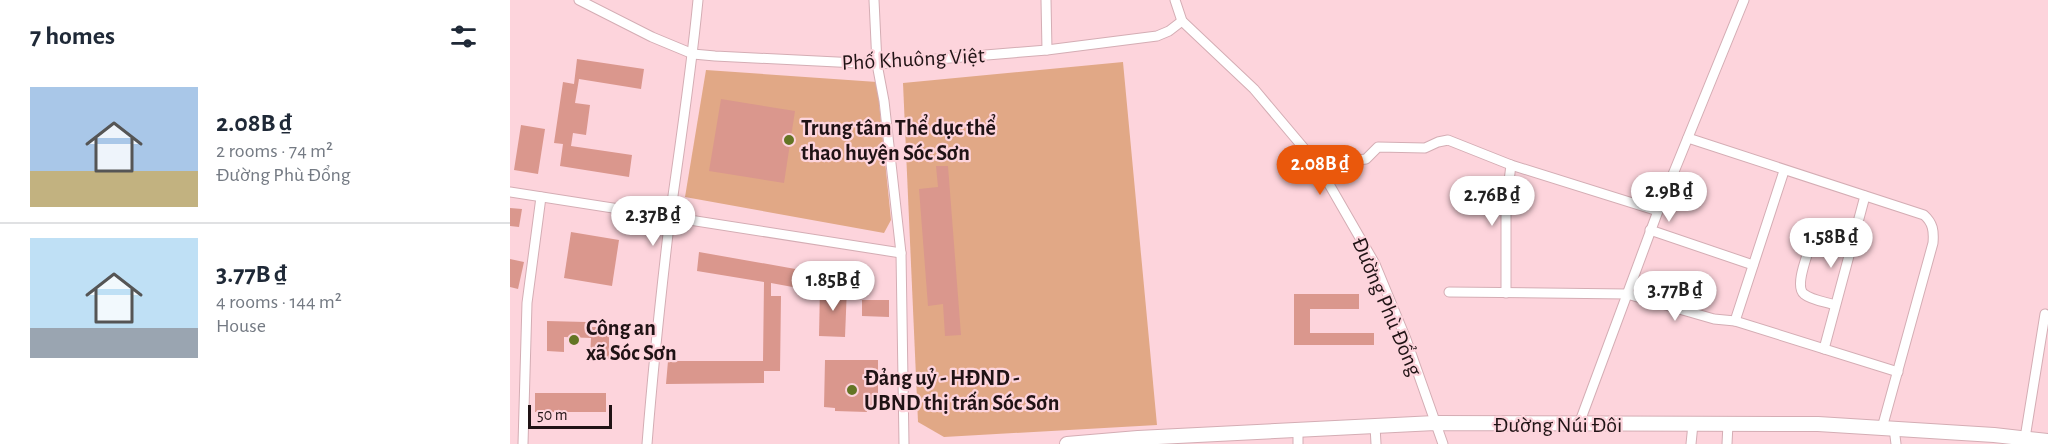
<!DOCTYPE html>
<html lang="en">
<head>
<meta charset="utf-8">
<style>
	body { margin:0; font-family:"Alegreya Sans",sans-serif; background:#f2f2f3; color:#1f2937; height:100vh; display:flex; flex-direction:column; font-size:22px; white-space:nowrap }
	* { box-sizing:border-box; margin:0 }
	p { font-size:20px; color:#747a83 }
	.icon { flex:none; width:33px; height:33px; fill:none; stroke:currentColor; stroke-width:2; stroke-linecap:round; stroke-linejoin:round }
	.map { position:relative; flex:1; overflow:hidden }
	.sheet { display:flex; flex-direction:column; background:#fff; width:510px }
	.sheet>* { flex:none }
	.scale { position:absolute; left:18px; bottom:15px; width:84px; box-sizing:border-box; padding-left:6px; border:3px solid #201315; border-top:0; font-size:16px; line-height:21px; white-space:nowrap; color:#201315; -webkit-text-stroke:4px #fdd4dc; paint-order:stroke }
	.price { position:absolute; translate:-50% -51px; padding:0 14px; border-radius:21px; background:#fff; color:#222; font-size:20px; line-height:39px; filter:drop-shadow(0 2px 3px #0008) }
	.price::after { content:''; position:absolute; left:50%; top:36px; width:18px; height:14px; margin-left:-9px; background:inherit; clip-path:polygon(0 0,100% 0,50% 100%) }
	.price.selected { background:#ea580c; color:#fff }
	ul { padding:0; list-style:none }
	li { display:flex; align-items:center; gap:18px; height:150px; padding:0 30px }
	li+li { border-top:2px solid #e0e1e3 }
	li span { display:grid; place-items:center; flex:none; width:168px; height:120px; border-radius:0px; color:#555 }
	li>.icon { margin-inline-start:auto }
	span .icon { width:72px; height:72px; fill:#fffc; stroke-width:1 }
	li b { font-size:26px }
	h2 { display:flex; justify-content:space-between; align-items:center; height:72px; padding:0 30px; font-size:26px }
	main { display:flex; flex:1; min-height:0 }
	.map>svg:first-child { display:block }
	.green { fill:#e1a886 }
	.building { fill:#da978d }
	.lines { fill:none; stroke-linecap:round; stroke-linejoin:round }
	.minor-casing { stroke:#d4adb4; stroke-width:11 }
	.secondary-casing { stroke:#d4adb4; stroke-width:16 }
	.minor { stroke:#fff; stroke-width:9 }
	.secondary { stroke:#fff; stroke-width:14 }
	.poi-dot { fill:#637524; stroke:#fdd4dc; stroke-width:2 }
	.labels { text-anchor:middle; stroke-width:4.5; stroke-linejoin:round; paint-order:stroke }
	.street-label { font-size:22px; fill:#201315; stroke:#fdd4dc }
	.poi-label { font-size:22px; font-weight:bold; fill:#201315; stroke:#fdd4dc; text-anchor:start }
</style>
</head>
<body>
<main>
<section class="sheet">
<h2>7 homes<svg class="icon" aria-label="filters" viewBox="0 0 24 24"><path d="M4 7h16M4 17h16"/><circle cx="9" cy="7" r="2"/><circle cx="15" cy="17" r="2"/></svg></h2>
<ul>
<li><span style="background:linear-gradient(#a9c7e8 70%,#c2b280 0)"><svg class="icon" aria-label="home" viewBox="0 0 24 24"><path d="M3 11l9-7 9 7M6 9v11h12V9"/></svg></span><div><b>2.08B ₫</b><p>2 rooms · 74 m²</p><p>Đường Phù Đổng</p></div></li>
<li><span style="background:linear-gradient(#bfe0f5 75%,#9aa5b1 0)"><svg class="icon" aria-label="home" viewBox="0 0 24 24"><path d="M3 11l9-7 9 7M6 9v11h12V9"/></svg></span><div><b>3.77B ₫</b><p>4 rooms · 144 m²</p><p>House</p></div></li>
</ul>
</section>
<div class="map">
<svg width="1538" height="444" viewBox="0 0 1538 444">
	<rect width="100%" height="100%" fill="#fdd4dc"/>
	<g class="green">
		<path d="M613,62L647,425L434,437L408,422L393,83Z"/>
		<path d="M196,70L367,82L381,220L374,233L175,197Z"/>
	</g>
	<g class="building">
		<path d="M67,59L134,69L131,89L69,79L65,103L80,105L76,135L63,133L61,146L122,155L119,177L50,166L53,144L44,143L53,82L64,84Z"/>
		<path d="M211,99L285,111L274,183L199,171Z"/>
		<path d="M11,125L35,129L28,174L4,170Z"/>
		<path d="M426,166H438L451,335L435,336L433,304L418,306L409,189L428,187Z"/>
		<path d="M0,208L12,209L9,227L0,226Z"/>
		<path d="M61,232L109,240L102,286L54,278Z"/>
		<path d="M189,252L291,270L288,288L261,283V296H271L270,371H254V383L156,384L158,361H253L254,282L187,271Z"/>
		<path d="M0,259L14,262L8,289L0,287Z"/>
		<path d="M310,287H337L335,337L309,336Z"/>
		<path d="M784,294H849V309H800V333H864V345H784Z"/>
		<path d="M352,300H379V317L352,316Z"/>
		<path d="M37,321L76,322V327H99V359L80,358L81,338L54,337V352L37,351Z"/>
		<path d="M315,360H368V408H357V412L325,411V408L314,407Z"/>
		<rect x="25" y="393" width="71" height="19"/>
	</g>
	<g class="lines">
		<g class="minor-casing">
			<g id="minor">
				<path d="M69,0L142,37L183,54L205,56L367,64L537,50L647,36L659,31L672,21"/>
				<path d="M364,0L367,64L374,101L391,253L394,444"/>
				<path d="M536,0L537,50"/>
				<path d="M665,0L672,21L744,89L808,165L865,264L896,339L933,444"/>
				<path d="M1178,138L1414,215C1423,223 1424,231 1423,243L1372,428"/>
				<path d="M808,165L856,159L868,147L915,148L928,142L938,140L1001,165L1148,211"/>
				<path d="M0,192L391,253"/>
				<path d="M1140,230L1243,265"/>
				<path d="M939,292L1117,294L1204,319L1225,321L1388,372"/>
				<path d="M996,293V205L1001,165"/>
				<path d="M1325,305C1316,302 1301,300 1294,294C1284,286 1298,254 1301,243C1311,230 1329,241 1342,245"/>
				<path d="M1225,321L1274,171"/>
				<path d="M1314,349L1355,196"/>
				<path d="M1069,424L1148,211L1234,0"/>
				<path d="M865,426L866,444"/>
				<path d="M1384,428L1386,444"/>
				<path d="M788,430V444"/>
				<path d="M1515,438L1535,314"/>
				<path d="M13,444L17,303L31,197"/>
				<path d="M137,444C143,368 151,293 160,217C170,145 181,73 188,0"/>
				<path d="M1181,444L1183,424"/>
				<path d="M1217,444L1218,424"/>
			</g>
		</g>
		<g class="secondary-casing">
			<path id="secondary" d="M557,444L628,438L925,423L1308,424L1484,435L1538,441"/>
		</g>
		<use href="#minor" class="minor"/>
		<use href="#secondary" class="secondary"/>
	</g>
	<g class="poi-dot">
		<circle cx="279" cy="140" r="6"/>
		<circle cx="64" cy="340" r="6"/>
		<circle cx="342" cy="390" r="6"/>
	</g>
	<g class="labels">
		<g class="street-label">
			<text transform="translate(403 58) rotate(-3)" y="8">Phố Khuông Việt</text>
			<text transform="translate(878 306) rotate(67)" y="8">Đường Phù Đổng</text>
			<text x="1048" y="432">Đường Núi Đôi</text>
		</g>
		<g class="poi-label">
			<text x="291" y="135">Trung tâm Thể dục thể<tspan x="291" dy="25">thao huyện Sóc Sơn</tspan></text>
			<text x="76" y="335">Công an<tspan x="76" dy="25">xã Sóc Sơn</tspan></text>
			<text x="354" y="385">Đảng uỷ - HĐND -<tspan x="354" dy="25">UBND thị trấn Sóc Sơn</tspan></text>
		</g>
	</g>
</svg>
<div class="scale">50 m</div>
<b class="price selected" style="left:810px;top:196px">2.08B ₫</b>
<b class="price" style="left:1159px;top:223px">2.9B ₫</b>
<b class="price" style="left:982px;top:227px">2.76B ₫</b>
<b class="price" style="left:143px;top:247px">2.37B ₫</b>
<b class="price" style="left:1321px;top:269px">1.58B ₫</b>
<b class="price" style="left:323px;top:312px">1.85B ₫</b>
<b class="price" style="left:1165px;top:322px">3.77B ₫</b>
</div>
</main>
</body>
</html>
